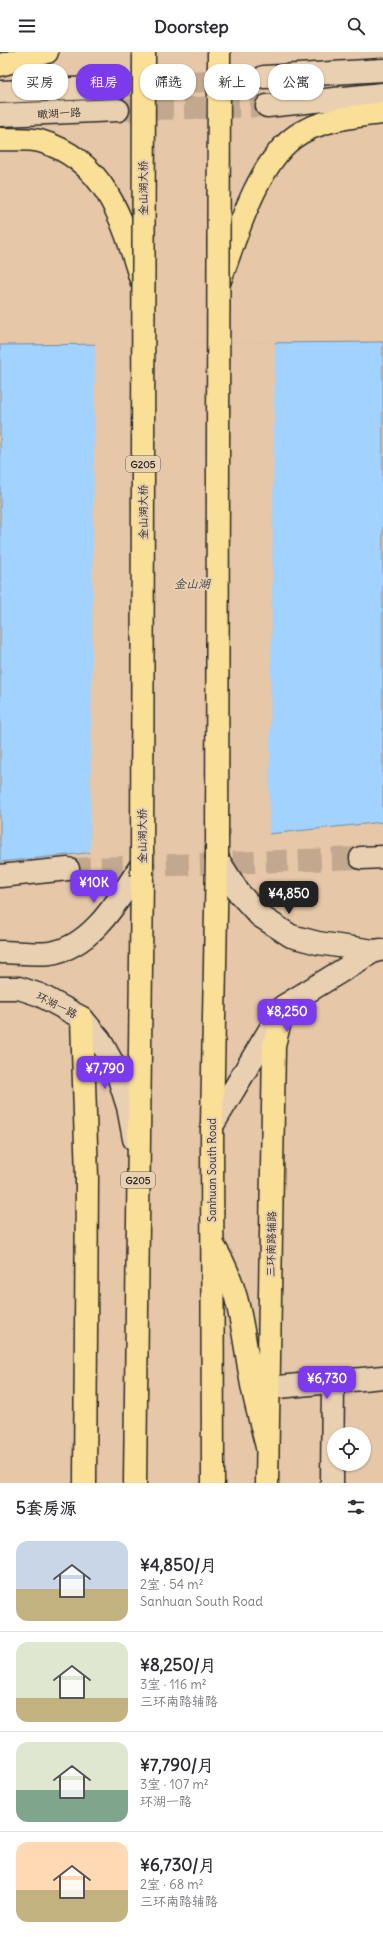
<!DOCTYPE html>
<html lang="zh">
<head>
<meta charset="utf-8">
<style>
	body { margin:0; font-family:Delius,"LXGW WenKai TC",sans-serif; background:#f2f2f3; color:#2b2b33; height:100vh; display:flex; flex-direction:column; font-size:15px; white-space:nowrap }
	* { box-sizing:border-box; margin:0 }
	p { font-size:13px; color:#7c7c81 }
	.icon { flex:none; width:22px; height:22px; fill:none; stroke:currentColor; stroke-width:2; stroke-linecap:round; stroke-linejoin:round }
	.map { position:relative; height:1431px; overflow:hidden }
	.drawer { display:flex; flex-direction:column; background:#fff; flex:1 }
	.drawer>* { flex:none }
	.banner { position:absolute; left:12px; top:12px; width:359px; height:36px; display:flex; gap:8px }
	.fabs { position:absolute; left:327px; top:1375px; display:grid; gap:8px }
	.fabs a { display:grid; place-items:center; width:44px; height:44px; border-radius:50%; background:#fff; box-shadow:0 1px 3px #0004; font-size:20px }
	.price { position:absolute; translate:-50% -34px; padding:0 9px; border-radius:8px; background:#7c3aed; color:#fff; font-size:13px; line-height:26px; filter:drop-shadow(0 1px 2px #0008) }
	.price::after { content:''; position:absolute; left:50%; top:24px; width:12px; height:9px; margin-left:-6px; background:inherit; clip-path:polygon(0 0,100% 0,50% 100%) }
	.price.current { background:#222; color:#fff }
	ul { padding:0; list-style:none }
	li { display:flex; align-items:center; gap:12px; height:100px; padding:0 16px }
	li+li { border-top:1px solid #e1e1e2 }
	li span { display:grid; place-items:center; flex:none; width:112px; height:80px; border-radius:12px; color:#555 }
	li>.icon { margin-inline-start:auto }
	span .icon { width:48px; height:48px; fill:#fffc; stroke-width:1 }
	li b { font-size:17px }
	h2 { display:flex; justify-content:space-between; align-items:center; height:48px; padding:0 16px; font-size:17px }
	.tag { padding:0 14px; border-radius:16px; background:#fff; box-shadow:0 1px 3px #0004; font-size:14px; line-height:36px }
	.tag.current { background:#7c3aed; color:#fff }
	header { display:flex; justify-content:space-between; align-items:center; height:52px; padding:0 16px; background:#fff; font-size:18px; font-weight:700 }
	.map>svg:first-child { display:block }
	.water { fill:#a2d2ff; stroke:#728faa }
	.pier { fill:#e6c7a7 }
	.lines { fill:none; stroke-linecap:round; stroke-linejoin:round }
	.secondary-tunnel { stroke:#c1a88e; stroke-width:22; stroke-dasharray:22 11; stroke-linecap:butt }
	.secondary-casing { stroke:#2b2b2b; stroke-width:25 }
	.primary-casing { stroke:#2b2b2b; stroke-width:25 }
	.highway-casing { stroke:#2b2b2b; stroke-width:25 }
	.secondary { stroke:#e9d0b1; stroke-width:22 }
	.primary { stroke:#fadf96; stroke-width:22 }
	.highway { stroke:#fadf96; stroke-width:22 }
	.highway-bridge-casing { stroke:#2b2b2b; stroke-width:25; stroke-linecap:butt }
	.highway-bridge { stroke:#fadf96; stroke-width:22 }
	.labels { text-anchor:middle; stroke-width:4; stroke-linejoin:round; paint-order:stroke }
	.shield { fill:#e9d0b1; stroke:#645c53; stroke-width:1 }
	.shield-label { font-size:10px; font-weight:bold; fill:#2b2b2b }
	.street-label { font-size:11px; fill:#2b2b2b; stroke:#e9d0b1 }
	.water-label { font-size:12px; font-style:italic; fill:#3d444b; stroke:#e9d0b1 }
</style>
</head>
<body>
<header><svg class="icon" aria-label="menu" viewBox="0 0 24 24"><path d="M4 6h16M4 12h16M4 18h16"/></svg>Doorstep<svg class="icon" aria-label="search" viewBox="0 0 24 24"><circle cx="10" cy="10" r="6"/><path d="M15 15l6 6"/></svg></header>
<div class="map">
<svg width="383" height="1431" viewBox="0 0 383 1431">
	<rect width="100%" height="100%" fill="#e6c7a7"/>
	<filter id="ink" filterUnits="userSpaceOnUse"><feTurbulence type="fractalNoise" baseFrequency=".025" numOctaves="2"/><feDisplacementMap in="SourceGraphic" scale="8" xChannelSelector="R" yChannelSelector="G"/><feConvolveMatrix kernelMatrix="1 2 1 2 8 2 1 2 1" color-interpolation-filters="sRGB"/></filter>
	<g filter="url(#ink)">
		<path class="water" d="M383,290V770L0,810V293Z"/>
		<path class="pier" d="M275,290L269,784L90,803L95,291Z"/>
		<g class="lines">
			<g class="secondary-tunnel">
				<path d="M118,35L264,25"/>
				<path d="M118,58L267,54"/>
				<path d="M68,817L361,806"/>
			</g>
			<g class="secondary-casing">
				<g id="secondary">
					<path d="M264,25L383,18"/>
					<path d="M0,40L118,35"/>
					<path d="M267,54L383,42"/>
					<path d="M0,63L118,58"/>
					<path d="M217,806L239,841L260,864L291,884L318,891L374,899L380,898"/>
					<path d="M361,806L383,805"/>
					<path d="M0,824L68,817"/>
					<path d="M0,900C16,900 34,903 50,901C93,895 120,845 142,812"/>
					<path d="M0,936H19L40,943L82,966L100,988L116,1017L128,1055L134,1087"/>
					<path d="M212,1074L284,954L374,899"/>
					<path d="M268,1336L383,1325"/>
					<path d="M332,1431L333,1330"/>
				</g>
			</g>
			<g class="primary-casing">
				<g id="primary">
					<path d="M82,966L87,1126L85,1431"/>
					<path d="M267,1431L274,993L284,954"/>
				</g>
			</g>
			<g class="highway-casing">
				<g id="highway">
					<path d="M0,13L47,0"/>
					<path d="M0,87C12,88 28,86 40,89C106,108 123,169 141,228"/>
					<path d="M219,231C235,188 256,114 293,86C316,68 355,64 383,61"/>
					<path d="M213,1193C241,1235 243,1285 252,1333C256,1354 262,1375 267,1395"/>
					<path d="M135,1431L142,824"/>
					<path d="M213,1431L212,1074L217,806"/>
				</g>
			</g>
			<use href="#secondary" class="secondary"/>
			<use href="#primary" class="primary"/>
			<use href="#highway" class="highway"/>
			<g class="highway-bridge-casing">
				<g id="highway-bridge">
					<path d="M217,806L219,0"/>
					<path d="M142,824L144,0"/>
				</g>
			</g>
			<use href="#highway-bridge" class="highway-bridge"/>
		</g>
	</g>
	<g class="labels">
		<g class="shield">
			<rect x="126" y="404" width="34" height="16" rx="3"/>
			<rect x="121" y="1120" width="34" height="16" rx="3"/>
		</g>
		<g class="shield-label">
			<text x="143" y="416">G205</text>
			<text x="138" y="1132">G205</text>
		</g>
		<g class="street-label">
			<text transform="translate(59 61) rotate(-3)" y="4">瞰湖一路</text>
			<text transform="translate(143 136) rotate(-90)" y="4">金山湖大桥</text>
			<text transform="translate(143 460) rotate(-90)" y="4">金山湖大桥</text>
			<text transform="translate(142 784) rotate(-90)" y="4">金山湖大桥</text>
			<text transform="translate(57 953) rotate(27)" y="4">环湖一路</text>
			<text transform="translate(212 1118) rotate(-90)" y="4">Sanhuan South Road</text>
			<text transform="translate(271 1192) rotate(-89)" y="4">三环南路辅路</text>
		</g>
		<g class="water-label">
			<text x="192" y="536">金山湖</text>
		</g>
	</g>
</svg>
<div class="fabs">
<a><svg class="icon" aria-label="locate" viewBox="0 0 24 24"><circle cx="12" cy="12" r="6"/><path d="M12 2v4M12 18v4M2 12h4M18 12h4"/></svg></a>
</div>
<b class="price" style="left:94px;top:852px">¥10K</b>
<b class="price current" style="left:289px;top:863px">¥4,850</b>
<b class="price" style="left:287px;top:981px">¥8,250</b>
<b class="price" style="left:105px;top:1038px">¥7,790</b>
<b class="price" style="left:327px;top:1348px">¥6,730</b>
<div class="banner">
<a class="tag">买房</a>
<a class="tag current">租房</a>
<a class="tag">筛选</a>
<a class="tag">新上</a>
<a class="tag">公寓</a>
</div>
</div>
<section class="drawer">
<h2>5套房源<svg class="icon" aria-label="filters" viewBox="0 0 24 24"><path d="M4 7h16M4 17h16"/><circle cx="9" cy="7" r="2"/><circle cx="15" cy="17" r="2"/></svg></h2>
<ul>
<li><span style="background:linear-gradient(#c9d6e8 60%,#c2b280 0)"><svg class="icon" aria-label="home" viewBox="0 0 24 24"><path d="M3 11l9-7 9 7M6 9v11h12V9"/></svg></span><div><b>¥4,850/月</b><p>2室 · 54 m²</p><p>Sanhuan South Road</p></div></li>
<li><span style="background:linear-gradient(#dfe7d0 70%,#c2b280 0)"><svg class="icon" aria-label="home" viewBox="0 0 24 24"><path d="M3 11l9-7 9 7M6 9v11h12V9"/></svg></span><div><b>¥8,250/月</b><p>3室 · 116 m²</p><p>三环南路辅路</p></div></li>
<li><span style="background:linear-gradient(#dfe7d0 60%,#7fa58c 0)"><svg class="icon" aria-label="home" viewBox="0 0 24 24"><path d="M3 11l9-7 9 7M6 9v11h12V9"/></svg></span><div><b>¥7,790/月</b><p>3室 · 107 m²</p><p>环湖一路</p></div></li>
<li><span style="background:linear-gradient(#ffd9b3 60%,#c2b280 0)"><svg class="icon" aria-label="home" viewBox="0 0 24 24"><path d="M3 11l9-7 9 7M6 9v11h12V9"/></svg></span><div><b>¥6,730/月</b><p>2室 · 68 m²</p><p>三环南路辅路</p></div></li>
</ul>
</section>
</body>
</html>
